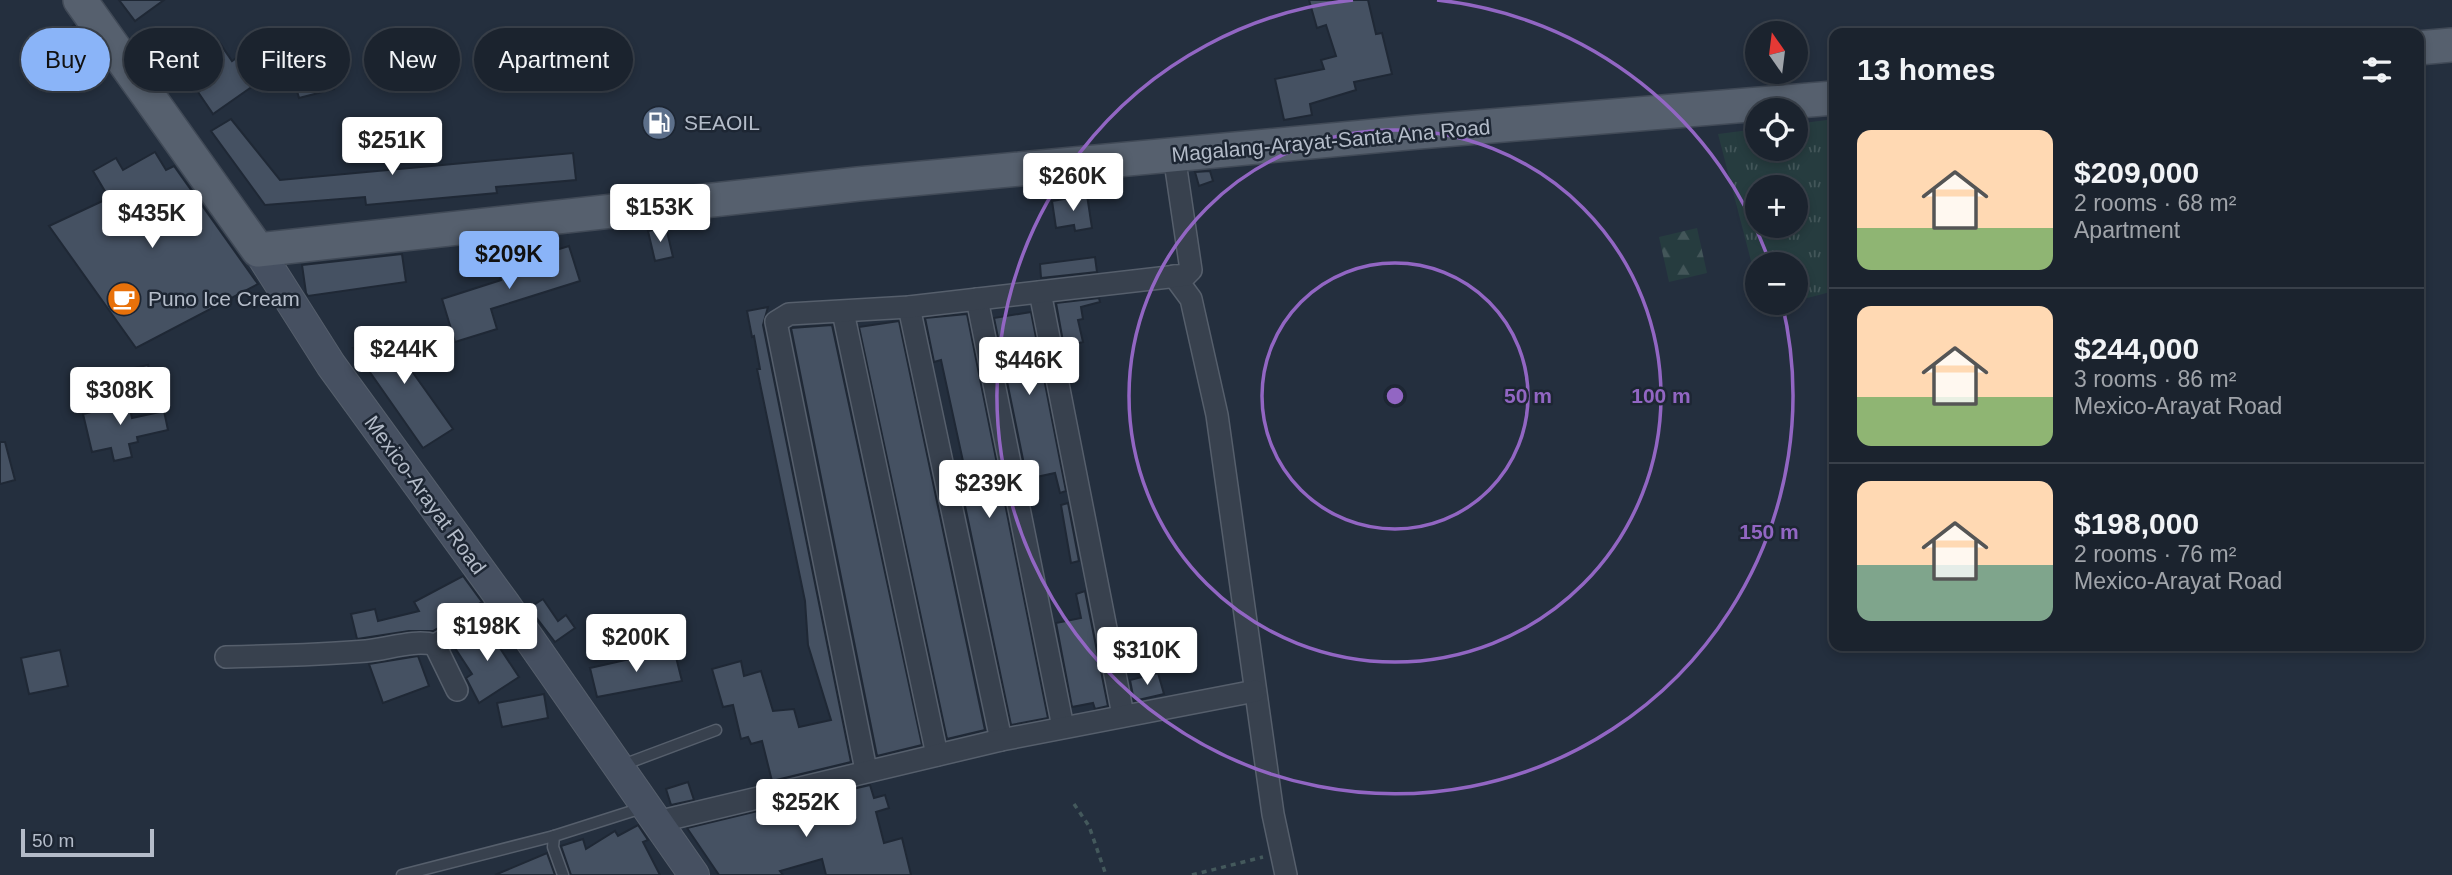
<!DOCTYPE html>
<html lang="en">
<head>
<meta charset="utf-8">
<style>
	body { margin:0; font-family:Arial,sans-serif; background:#282f3a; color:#f1f3f6; height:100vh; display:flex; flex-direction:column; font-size:26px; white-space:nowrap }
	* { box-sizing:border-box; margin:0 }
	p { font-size:23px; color:#a0a4aa }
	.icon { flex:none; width:38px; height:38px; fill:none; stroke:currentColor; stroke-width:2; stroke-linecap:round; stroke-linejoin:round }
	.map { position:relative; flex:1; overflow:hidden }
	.panel { position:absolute; left:1829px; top:28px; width:595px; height:623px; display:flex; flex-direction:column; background:#1b232e; border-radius:14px; box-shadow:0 4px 10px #0003,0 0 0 2px #39404a }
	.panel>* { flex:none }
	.hud { position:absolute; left:21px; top:28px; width:665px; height:63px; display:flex; gap:14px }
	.needle { width:46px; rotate:346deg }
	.buttons { position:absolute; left:1745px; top:21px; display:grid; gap:14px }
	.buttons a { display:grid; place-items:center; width:63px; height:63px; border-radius:50%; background:#1b232e; box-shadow:0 4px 10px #0003,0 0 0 2px #39404a; font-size:35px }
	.scale { position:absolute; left:21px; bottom:18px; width:133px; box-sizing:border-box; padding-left:7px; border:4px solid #b4bcc9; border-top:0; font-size:19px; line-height:24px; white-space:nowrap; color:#b4bcc9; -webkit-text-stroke:5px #1d2633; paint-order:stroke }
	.price { position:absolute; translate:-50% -60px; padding:0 16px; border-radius:7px; background:#fff; color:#222; font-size:23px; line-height:46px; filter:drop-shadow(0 2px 4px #0008) }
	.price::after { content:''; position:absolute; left:50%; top:42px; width:21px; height:16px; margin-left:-10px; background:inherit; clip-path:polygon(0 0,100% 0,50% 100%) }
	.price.selected { background:#8ab4f8; color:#111 }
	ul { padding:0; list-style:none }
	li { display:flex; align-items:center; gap:21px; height:175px; padding:0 28px }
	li+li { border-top:2px solid #39404a }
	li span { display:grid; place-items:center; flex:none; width:196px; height:140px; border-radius:14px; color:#555 }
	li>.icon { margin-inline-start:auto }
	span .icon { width:84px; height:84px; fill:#fffc; stroke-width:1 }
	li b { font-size:30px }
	h2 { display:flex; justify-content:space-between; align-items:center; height:84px; padding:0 28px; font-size:30px }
	.chip { padding:0 24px; border-radius:32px; background:#1b232e; box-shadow:0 4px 10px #0003,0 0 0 2px #39404a; font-size:24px; line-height:63px }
	.chip.selected { background:#8ab4f8; color:#111 }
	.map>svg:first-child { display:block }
	.grass { fill:url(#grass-tufts); fill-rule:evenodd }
	.forest { fill:url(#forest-firs) }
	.building { fill:#455162; stroke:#1f2835; stroke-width:2 }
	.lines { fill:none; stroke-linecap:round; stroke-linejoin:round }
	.lane-casing { stroke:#565f6c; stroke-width:13 }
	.street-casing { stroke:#565f6c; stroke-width:24 }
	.secondary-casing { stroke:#565f6c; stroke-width:32 }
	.primary-casing { stroke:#414a57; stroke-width:36 }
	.path { stroke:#44595c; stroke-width:3.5; stroke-dasharray:5 5; stroke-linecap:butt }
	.lane { stroke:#38414e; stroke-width:10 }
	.street { stroke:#38414e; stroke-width:21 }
	.secondary { stroke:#465061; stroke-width:30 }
	.primary { stroke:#56606e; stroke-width:33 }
	.ring { fill:none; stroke:#9266c3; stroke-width:3.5 }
	.labels { text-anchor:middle; stroke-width:5; stroke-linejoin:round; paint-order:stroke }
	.poi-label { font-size:21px; fill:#b4bcc9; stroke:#1d2633; text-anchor:start }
	.street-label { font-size:21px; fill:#b4bcc9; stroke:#1d2633 }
	.centre { fill:#9266c3; stroke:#1d2633; stroke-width:3.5 }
	.ring-label { font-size:21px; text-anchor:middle; font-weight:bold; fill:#9266c3; stroke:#1d2633; stroke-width:5; stroke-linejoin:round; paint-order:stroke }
</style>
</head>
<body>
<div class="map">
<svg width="2452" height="875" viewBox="0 0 2452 875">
	<defs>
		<pattern id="grass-tufts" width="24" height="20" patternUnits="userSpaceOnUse" patternTransform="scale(1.75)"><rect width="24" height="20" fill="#263c3f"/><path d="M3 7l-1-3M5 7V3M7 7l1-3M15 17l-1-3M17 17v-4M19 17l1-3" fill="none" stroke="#435659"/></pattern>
		<pattern id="forest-firs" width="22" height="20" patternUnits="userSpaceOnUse" patternTransform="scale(1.75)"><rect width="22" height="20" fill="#263c3f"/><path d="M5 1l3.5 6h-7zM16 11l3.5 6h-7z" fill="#435659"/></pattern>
	</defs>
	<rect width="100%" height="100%" fill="#242f3e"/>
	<path class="grass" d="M1834,119V291L1796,301V264H1757V284L1718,134L1757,129V149H1796V124ZM1757,187H1796V226H1757Z"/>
	<path class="forest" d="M1697,228L1707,273L1669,282L1659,237Z"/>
	<g class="building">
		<path d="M119,0H164L135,21Z"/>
		<path d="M1309,0H1368L1376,34L1382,33L1392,74L1354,82L1356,90L1310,104L1312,115L1284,120L1275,79L1324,69L1321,60L1336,56L1326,25L1317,28Z"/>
		<path d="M74,25L89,46L83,51L67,31Z"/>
		<path d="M264,38L283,65L213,114L198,92L204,88L185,61L217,39L232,61Z"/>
		<path d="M323,46L334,89L299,98L287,55Z"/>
		<path d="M231,119L280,180L573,153L576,180L496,187L497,193L366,205L365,197L265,205L211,131Z"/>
		<path d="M155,152L166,170L174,166L258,284L136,348L49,226L109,198L93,171L116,158L123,170Z"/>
		<path d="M1210,171L1213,181L1199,186L1195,172Z"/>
		<path d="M1087,195L1092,228L1075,231L1074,225L1056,228L1052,201Z"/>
		<path d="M666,227L673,257L655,261L648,231Z"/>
		<path d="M569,246L580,281L491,309L497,329L455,342L442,299L501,280L497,268Z"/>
		<path d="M402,254L406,282L308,296L306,293L302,265Z"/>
		<path d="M1095,257L1097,272L1041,278L1040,264Z"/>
		<path d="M1099,298L1100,302L1081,307L1083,319L1078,320L1083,342L1064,347L1056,303Z"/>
		<path d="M768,307L763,325L851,762L772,781L762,741L751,744L748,737L741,739L733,705L723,707L712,669L741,661L744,676L761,671L773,711L794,709L799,727L831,720L808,645L805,601L757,369H760L754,336L752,337L747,311Z"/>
		<path d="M1031,312L1066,491L1060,493L1055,473L1027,479L994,318Z"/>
		<path d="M967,314L1048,718L1011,725L959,477L966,475L941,360L934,362L925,318Z"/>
		<path d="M899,321L985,730L947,739L859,327Z"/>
		<path d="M832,325L922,745L877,756L791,328Z"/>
		<path d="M413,331L420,355L404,360L453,429L423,448L353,348Z"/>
		<path d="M148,365L152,384L121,392L116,372Z"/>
		<path d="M127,395L132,418L164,411L168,430L137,437L138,442L129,444L132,457L114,461L111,448L92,452L83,414L104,409L102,401Z"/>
		<path d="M0,442H5L15,480L0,484Z"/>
		<path d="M1068,503L1079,561L1071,563L1061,505Z"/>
		<path d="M463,576L482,602L433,631H409L357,639L351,614L375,609L378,621L419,611L414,602Z"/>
		<path d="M1085,591L1108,706L1095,709L1093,703L1072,707L1056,623L1081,618L1076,594Z"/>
		<path d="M543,599L558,621L566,615L575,628L555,642L529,608Z"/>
		<path d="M497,624L506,635L496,642L519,677L479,703L466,678L472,674L455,648Z"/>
		<path d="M674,649L682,681L597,697L590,668Z"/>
		<path d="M60,650L68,686L29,694L21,658Z"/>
		<path d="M418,656L429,686L383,703L369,664Z"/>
		<path d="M1158,673L1164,694L1134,701L1130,680Z"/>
		<path d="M544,694L548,718L502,727L497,703Z"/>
		<path d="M688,782L694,800L671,805L666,789Z"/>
		<path d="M870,785L874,798L885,795L889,808L876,812L884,843L902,838L911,875H826L822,859L780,871L783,875H719L687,828L766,809L768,816L798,808L796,802Z"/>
		<path d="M638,825L648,840L643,842L660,875H571L561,846L583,839L586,849L615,831L618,836Z"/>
		<path d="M547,853L555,875H495Z"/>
	</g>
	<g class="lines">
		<g class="lane-casing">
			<g id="lane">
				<path d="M620,766L716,730"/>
				<path d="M402,875L554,836"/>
				<path d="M563,875L553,847L554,836L645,807"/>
			</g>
		</g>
		<g class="street-casing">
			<g id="street">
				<path d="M1174,276L1191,299L1217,415L1273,814L1286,875"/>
				<path d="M1040,292L1123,715"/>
				<path d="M977,299L1063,727"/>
				<path d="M909,307L1001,740"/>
				<path d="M843,312L937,755"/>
				<path d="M435,645L457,690"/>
				<path d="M226,657C273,656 320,655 366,651C388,649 415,639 435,645L505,604"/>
				<path d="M866,770L776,322L789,314L909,307L1186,275L1191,270L1174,155"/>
				<path d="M657,822L1001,740L1255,691"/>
			</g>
		</g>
		<g class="secondary-casing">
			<path id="secondary" d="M258,250L331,365L505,604L694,875"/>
		</g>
		<g class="primary-casing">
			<g id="primary">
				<path d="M80,0L258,250L858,184L1418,132L1834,98"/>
				<path d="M2418,48L2452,45"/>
			</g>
		</g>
		<g class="path">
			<path d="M1074,804L1089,826L1106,875"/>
			<path d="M1192,875L1263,857"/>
		</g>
		<use href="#lane" class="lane"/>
		<use href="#street" class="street"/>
		<use href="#secondary" class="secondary"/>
		<use href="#primary" class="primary"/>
	</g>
	<g class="ring">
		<circle cx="1395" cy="396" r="133"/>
		<circle cx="1395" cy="396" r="266"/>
		<path d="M1437 0A398 398 0 0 1 1770 263M1782 303A398 398 0 1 1 1353 0"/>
	</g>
	<defs>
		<g id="fuel-disc" transform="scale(1.75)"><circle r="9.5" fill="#5c6f8a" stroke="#1d2633"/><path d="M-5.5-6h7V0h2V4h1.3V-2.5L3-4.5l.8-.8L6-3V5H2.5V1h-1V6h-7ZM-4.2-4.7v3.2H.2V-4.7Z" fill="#fff"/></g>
		<g id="cafe-disc" transform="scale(1.75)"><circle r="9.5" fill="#e8710a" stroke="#1d2633"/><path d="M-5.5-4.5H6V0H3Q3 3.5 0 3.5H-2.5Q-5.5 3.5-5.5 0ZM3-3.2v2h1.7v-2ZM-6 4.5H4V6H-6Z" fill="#fff"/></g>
	</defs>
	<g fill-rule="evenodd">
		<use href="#fuel-disc" x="659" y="123"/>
		<use href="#cafe-disc" x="124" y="299"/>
	</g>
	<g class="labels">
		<g class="poi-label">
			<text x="684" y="130">SEAOIL</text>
			<text x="148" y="306">Puno Ice Cream</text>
		</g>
		<g class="street-label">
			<text transform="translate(1331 141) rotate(-5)" y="7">Magalang-Arayat-Santa Ana Road</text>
			<text transform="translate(425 495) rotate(54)" y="7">Mexico-Arayat Road</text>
		</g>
	</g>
	<circle cx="1395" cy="396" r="10" class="centre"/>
	<g class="ring-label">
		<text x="1528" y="403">50 m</text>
		<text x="1661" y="403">100 m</text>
		<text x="1769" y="539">150 m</text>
	</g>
</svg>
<div class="buttons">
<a><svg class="needle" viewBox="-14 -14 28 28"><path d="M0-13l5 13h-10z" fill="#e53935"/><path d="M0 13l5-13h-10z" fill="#a0a4aa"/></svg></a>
<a><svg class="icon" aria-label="locate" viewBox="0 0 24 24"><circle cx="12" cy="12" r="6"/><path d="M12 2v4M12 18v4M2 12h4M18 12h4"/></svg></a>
<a>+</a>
<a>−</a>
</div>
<div class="scale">50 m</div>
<b class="price" style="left:392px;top:177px">$251K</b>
<b class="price" style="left:1073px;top:213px">$260K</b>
<b class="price" style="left:660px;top:244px">$153K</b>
<b class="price" style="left:152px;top:250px">$435K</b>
<b class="price selected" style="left:509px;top:291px">$209K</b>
<b class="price" style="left:404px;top:386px">$244K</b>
<b class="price" style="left:1029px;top:397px">$446K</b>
<b class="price" style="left:120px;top:427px">$308K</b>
<b class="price" style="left:989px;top:520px">$239K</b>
<b class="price" style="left:487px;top:663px">$198K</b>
<b class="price" style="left:636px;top:674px">$200K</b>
<b class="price" style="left:1147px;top:687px">$310K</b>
<b class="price" style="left:806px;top:839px">$252K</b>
<div class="hud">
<a class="chip selected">Buy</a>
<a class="chip">Rent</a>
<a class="chip">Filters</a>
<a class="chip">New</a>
<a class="chip">Apartment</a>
</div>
<section class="panel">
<h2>13 homes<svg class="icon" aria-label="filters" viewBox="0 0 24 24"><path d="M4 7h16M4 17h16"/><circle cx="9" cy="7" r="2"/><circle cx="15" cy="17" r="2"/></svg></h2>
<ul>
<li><span style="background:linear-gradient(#ffd9b3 70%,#8fb573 0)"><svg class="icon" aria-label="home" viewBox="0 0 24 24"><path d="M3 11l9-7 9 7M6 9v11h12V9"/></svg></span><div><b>$209,000</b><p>2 rooms · 68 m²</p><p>Apartment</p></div></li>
<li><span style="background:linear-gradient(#ffd9b3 65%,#8fb573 0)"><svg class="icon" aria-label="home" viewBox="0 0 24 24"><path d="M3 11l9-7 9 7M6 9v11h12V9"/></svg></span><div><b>$244,000</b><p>3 rooms · 86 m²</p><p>Mexico-Arayat Road</p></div></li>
<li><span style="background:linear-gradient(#ffd9b3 60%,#7fa58c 0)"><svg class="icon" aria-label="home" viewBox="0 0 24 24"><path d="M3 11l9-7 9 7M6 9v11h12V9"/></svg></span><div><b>$198,000</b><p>2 rooms · 76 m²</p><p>Mexico-Arayat Road</p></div></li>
</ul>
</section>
</div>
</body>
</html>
